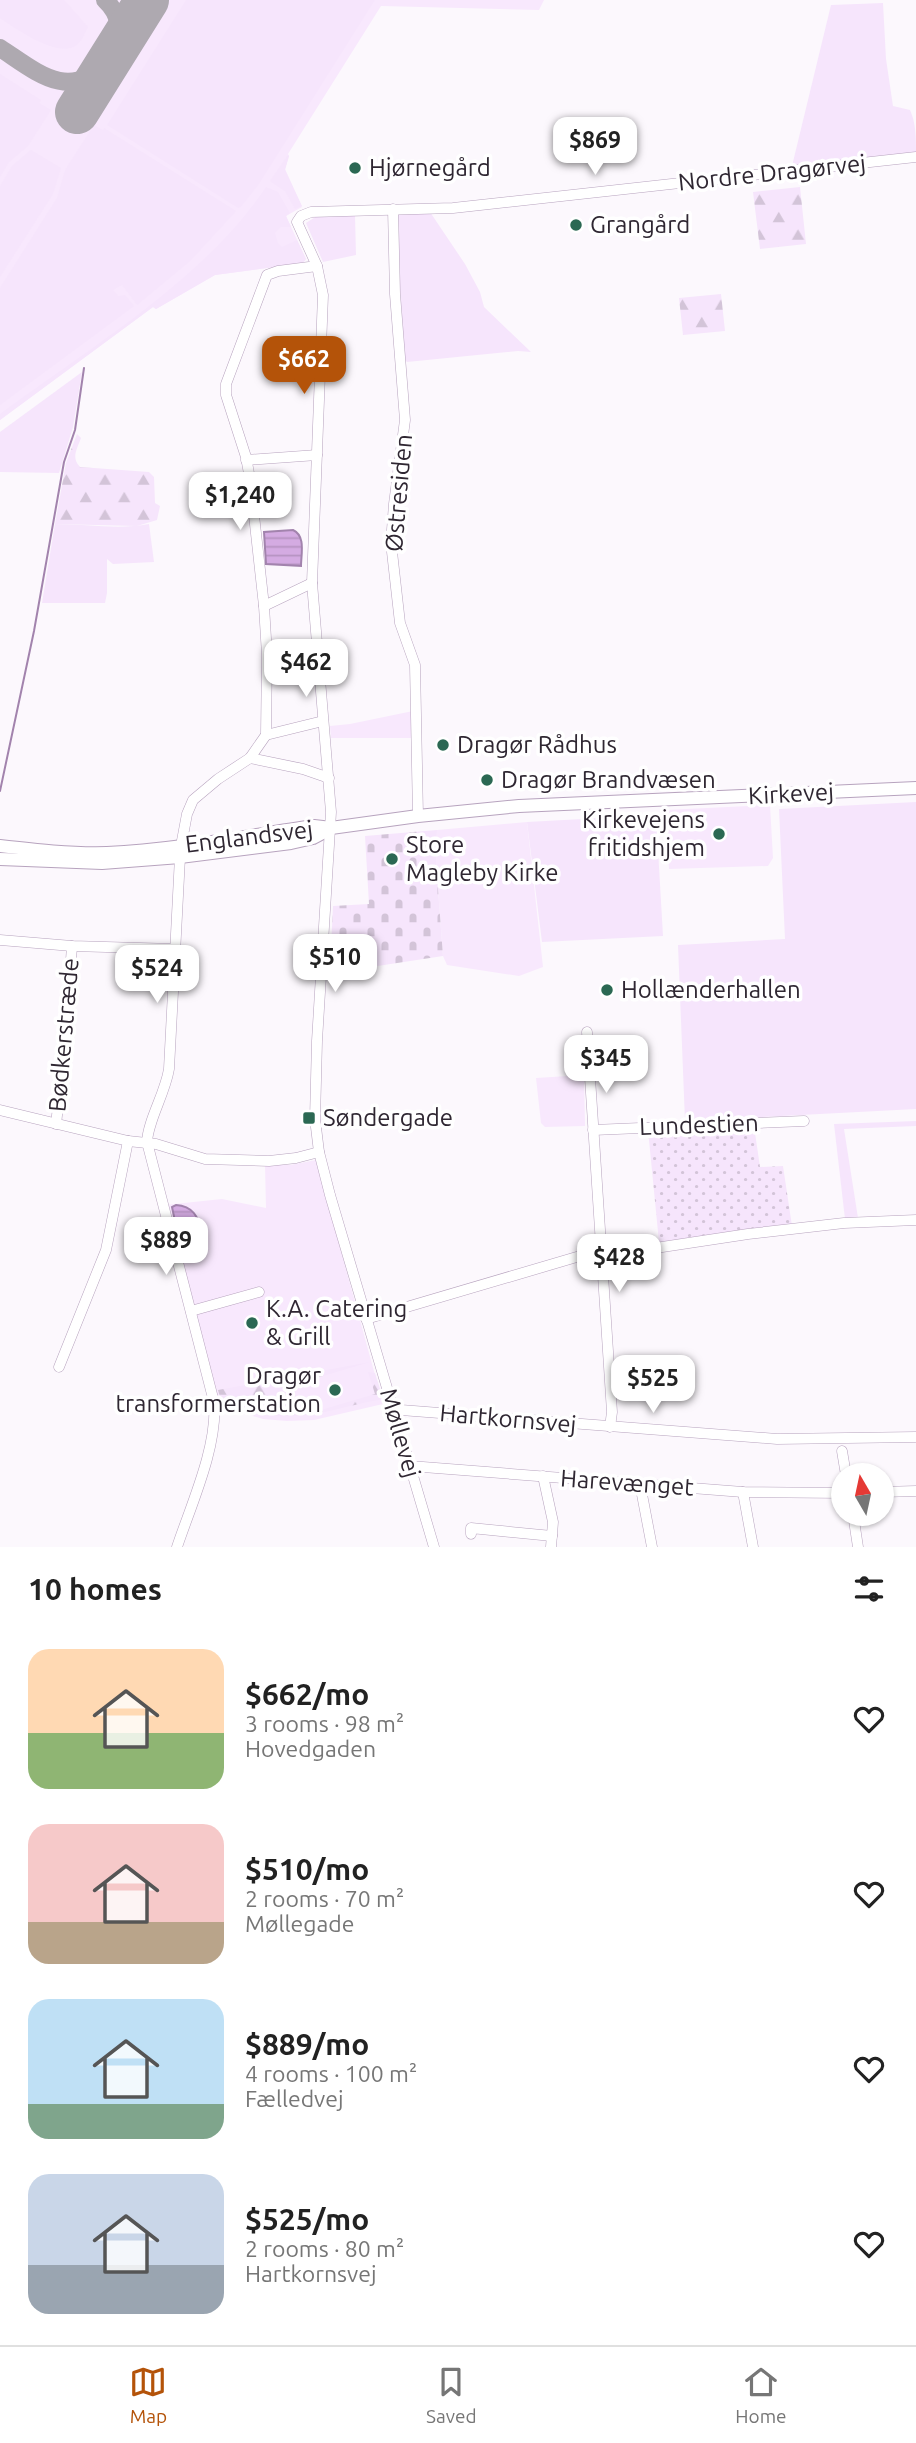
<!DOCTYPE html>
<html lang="en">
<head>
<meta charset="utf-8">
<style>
	body { margin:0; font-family:Ubuntu,sans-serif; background:#f6f6f6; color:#222; height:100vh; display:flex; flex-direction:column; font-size:26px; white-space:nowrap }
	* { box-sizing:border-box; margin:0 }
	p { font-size:23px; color:#767676 }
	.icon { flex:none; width:38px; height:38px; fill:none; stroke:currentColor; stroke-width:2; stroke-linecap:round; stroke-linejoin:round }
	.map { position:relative; height:1547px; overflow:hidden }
	.sheet { display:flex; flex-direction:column; background:#fff; flex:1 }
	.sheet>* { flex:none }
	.needle { width:46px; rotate:351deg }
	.tools { position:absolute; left:831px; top:1463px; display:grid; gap:14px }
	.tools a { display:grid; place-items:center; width:63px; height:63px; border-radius:50%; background:#fff; box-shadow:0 2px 5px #0004; font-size:35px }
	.price { position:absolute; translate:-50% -60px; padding:0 16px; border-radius:14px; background:#fff; color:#222; font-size:23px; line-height:46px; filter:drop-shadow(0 2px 4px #0008) }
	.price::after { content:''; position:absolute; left:50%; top:42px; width:21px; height:16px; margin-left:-10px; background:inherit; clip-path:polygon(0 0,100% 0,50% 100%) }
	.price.current { background:#b45309; color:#fff }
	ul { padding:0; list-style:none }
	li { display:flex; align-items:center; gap:21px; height:175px; padding:0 28px }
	li span { display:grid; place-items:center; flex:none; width:196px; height:140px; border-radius:21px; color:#555 }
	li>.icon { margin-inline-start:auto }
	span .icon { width:84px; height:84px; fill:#fffc; stroke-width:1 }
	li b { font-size:30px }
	h2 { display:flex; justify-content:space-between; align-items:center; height:84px; padding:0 28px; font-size:30px }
	.tab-bar { display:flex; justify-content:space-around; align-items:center; height:98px; border-top:2px solid #e0e0e0; background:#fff; font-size:19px; color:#767676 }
	.tab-bar a { display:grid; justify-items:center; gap:4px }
	.tab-bar .current { color:#b45309 }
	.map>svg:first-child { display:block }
	.built { fill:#f8e8fd }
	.green { fill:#f6e5fc }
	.forest { fill:url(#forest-firs) }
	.cemetery { fill:url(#cemetery-stones) }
	.garden { fill:url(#garden-dots) }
	.water { fill:url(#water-rules); stroke:#a283ad; stroke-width:2 }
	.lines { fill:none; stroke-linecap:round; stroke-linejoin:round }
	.stream { stroke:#a283ad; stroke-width:2 }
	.taxiway { stroke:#aea9b0; stroke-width:18 }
	.runway { stroke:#aea9b0; stroke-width:44 }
	.minor-casing { stroke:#b7a3be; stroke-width:11 }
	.major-casing { stroke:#b7a3be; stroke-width:14 }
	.minor { stroke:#fff; stroke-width:10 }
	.major { stroke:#fff; stroke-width:12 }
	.poi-dot { fill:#2b6853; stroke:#fff; stroke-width:2.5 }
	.labels { text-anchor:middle; stroke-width:7; stroke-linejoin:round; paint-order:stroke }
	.poi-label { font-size:24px; fill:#2f2732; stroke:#fff; text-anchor:start }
	.street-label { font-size:24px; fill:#2f2732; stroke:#fff }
</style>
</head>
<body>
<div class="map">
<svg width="916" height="1547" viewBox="0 0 916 1547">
	<defs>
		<pattern id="forest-firs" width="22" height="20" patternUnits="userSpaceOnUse" patternTransform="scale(1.75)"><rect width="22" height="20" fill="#f6e5fc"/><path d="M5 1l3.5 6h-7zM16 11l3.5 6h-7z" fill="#d3c4d8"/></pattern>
		<pattern id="cemetery-stones" width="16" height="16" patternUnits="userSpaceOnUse" patternTransform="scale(1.75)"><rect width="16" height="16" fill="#f6e5fc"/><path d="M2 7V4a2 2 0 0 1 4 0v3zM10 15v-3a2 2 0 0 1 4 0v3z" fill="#d3c4d8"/></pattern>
		<pattern id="garden-dots" width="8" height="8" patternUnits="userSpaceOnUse" patternTransform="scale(1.75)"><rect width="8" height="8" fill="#f6e5fc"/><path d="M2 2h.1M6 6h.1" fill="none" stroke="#d3c4d8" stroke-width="1.8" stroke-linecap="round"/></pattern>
		<pattern id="water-rules" width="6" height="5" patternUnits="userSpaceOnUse" patternTransform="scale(1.75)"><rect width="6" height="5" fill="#d4abe2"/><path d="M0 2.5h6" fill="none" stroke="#b693c2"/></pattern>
	</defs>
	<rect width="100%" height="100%" fill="#fcf8fd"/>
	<g class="built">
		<path d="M0,0H544L539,10L381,6L288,154L289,156L285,169L302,207L286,216L306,259L303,263L215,275L156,309L153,307L0,420Z"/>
		<path d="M413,711V738H331L330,726L350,724Z"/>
		<path d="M770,805L773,858L768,866L669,869L666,810Z"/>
		<path d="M527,822L543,967L519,976L447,965L443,956L436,862L437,830Z"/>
		<path d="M584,1075L585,1126L545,1127L541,1123L536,1078Z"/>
		<path d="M316,1160L383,1404L314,1420L287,1421L263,1419L219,1406L165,1205L222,1199L266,1208L265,1165H290Z"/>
	</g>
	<g class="green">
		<path d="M0,0H64L88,27C84,35 80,46 71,48C50,53 16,29 0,18Z"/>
		<path d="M186,0H375L259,184L241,207L238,208L107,125Z"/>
		<path d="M883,3L886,59L893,106L910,110C916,123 916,138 916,153L792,166L831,5Z"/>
		<path d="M0,74L41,100L39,103L51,110L28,146L9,162L0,177Z"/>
		<path d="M94,125L103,130L104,128L236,211L190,261L137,305L122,285L113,290L118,296L125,295L134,306L0,405V288L57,198L65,170Z"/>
		<path d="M31,150L61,168L53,194L0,277V186L12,166Z"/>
		<path d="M288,155L289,156L285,170L302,206L295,209L285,191L270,181Z"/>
		<path d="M266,187L278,192L290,213L286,216L291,227H281L275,233L278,243L282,247L297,240L306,259L303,263L215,275L156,309L153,307L0,420V414C89,348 204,280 266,187Z"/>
		<path d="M430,212L465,264L480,292L484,307L531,352L518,351L407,362L405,360L395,213Z"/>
		<path d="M355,215L356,255L323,262L306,223L317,216Z"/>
		<path d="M82,372L73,427L59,473L0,472V432Z"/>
		<path d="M55,524C87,524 118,530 149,524L154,562L113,564L107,559V593L105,603H42Z"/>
		<path d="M916,802V1109L685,1121L678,945L785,939L779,809Z"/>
		<path d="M656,815L663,936L542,942L527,822Z"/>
		<path d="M916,1121V1126L844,1129L858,1218L845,1219L834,1124Z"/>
	</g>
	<g class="forest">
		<path d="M800,187L806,244L760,249L753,192Z"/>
		<path d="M721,294L725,331L683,335L679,298Z"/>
		<path d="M77,434L81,438C77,449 71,458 80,467L149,472L154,477L155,503L160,506L157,520L137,526L55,524L66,463Z"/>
		<path d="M370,1362L283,1388L290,1411L314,1412L375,1394L368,1372L375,1373L383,1398L379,1400C359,1403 340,1409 320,1413C288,1419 252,1416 222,1405L218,1390Z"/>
	</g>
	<path class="cemetery" d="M437,830L436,862L443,956L371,967L330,970L333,906L369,904L365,836Z"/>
	<path class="garden" d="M754,1126L760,1167L783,1166L792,1226L659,1242L648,1130Z"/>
	<g class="water">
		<path d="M293,530C306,536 301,554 301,566L266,564L264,532Z"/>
		<path d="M176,1205C193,1206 198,1217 202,1231H177L172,1207Z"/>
	</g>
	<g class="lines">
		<path class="stream" d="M0,791L34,631L64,462L75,430L84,368"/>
		<g class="taxiway">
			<path d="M105,0C121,15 122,32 115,51"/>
			<path d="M0,48C37,72 68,102 107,63"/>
		</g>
		<path class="runway" d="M77,112L147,0"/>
		<g class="minor-casing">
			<g id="minor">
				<path d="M393,209L395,294L405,420L394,504L391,543L400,623L415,665L418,816"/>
				<path d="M246,460L317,455"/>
				<path d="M264,606L312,583"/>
				<path d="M266,735L323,721"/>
				<path d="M250,758L303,769L329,778"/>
				<path d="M181,846L187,814L193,800L218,779L250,758L266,735L267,655L264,606L250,479L246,457L226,395V384L267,275L278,271L317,266"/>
				<path d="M0,940L72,946L174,949"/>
				<path d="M587,1032L612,1412L610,1427"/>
				<path d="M0,1110L128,1141L156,1144L205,1159L269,1161L296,1158L319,1152"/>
				<path d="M56,1124L65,1046L72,946"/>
				<path d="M593,1130L804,1121"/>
				<path d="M191,1311L259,1292"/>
				<path d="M366,1319L580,1256L649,1249L748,1234L844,1223L916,1220"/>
				<path d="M59,1367L106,1250L128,1141"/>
				<path d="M394,1412L401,1410L777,1439L916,1437"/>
				<path d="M842,1451L846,1475"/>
				<path d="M410,1466L743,1492L844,1493"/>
				<path d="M543,1476L553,1522L551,1547"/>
				<path d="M640,1484L652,1547"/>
				<path d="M743,1492L753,1547"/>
				<path d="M882,1492L916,1491"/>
				<path d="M853,1514L858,1547"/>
				<path d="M471,1534V1528L552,1536"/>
				<path d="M177,1547C191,1505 218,1446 214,1402L147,1142C148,1120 165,1094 169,1069L180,857"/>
				<path d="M434,1547L330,1195L319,1152L315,1119L317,1041L331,812L312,583L323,295L317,266L297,222L301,216L311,212L453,208L916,157"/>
			</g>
		</g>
		<g class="major-casing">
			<g id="major">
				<path d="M0,846C35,850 71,854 107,853C176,850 245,836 314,826L331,828L418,816L519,806L916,788"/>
				<path d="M0,859L102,863L180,857L291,843L313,838L330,829"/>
			</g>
		</g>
		<use href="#minor" class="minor"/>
		<use href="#major" class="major"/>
	</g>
	<g class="poi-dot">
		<circle cx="355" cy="168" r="7"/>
		<circle cx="576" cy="225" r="7"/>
		<circle cx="443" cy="745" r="7"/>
		<circle cx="487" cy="780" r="7"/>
		<circle cx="719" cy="834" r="7"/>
		<circle cx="392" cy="859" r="7"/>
		<circle cx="607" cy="990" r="7"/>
		<rect x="302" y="1111" width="14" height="14" rx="3.5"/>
		<circle cx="252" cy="1323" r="7"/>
		<circle cx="335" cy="1390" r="7"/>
	</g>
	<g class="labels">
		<g class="poi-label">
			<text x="369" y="176">Hjørnegård</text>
			<text x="590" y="233">Grangård</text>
			<text x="457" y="753">Dragør Rådhus</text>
			<text x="501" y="788">Dragør Brandvæsen</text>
			<text x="705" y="828" text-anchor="end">Kirkevejens<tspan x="705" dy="28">fritidshjem</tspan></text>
			<text x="406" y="853">Store<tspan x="406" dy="28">Magleby Kirke</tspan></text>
			<text x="621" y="998">Hollænderhallen</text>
			<text x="323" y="1126">Søndergade</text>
			<text x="266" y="1317">K.A. Catering<tspan x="266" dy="28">&amp; Grill</tspan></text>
			<text x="321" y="1384" text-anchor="end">Dragør<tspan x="321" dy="28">transformerstation</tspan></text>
		</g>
		<g class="street-label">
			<text transform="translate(772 173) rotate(-6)" y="8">Nordre Dragørvej</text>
			<text transform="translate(399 493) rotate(-85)" y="8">Østresiden</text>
			<text transform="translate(791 794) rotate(-3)" y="8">Kirkevej</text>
			<text transform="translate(249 837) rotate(-7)" y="8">Englandsvej</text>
			<text transform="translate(64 1035) rotate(-85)" y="8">Bødkerstræde</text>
			<text transform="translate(699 1125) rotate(-2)" y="8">Lundestien</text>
			<text transform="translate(508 1419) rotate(5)" y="8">Hartkornsvej</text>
			<text transform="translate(400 1433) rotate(74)" y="8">Møllevej</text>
			<text transform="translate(627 1483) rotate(4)" y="8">Harevænget</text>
		</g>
	</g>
</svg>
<div class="tools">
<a><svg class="needle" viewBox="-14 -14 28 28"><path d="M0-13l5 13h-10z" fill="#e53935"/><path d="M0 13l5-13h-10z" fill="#767676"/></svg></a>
</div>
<b class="price" style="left:595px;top:177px">$869</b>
<b class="price current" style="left:304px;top:396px">$662</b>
<b class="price" style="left:240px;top:532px">$1,240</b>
<b class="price" style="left:306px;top:699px">$462</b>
<b class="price" style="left:335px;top:994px">$510</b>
<b class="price" style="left:157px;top:1005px">$524</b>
<b class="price" style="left:606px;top:1095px">$345</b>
<b class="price" style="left:166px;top:1277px">$889</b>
<b class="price" style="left:619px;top:1294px">$428</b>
<b class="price" style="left:653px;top:1415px">$525</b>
</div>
<section class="sheet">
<h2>10 homes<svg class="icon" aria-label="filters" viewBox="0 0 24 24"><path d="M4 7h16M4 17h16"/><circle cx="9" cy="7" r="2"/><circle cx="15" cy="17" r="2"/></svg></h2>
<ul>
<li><span style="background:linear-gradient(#ffd9b3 60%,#8fb573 0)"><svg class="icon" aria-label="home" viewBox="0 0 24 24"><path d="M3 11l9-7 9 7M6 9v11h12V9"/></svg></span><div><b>$662/mo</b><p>3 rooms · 98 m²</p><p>Hovedgaden</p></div><svg class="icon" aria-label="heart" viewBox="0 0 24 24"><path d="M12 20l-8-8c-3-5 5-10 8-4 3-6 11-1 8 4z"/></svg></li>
<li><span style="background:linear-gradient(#f6c9c9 70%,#b9a48a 0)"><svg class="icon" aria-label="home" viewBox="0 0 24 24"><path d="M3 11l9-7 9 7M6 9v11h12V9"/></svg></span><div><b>$510/mo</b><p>2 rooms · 70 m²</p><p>Møllegade</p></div><svg class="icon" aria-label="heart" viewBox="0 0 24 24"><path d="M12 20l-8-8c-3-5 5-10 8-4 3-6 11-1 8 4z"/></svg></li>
<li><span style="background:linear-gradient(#bfe0f5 75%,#7fa58c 0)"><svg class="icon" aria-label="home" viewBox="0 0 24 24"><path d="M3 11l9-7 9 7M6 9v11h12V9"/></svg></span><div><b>$889/mo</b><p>4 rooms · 100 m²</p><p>Fælledvej</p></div><svg class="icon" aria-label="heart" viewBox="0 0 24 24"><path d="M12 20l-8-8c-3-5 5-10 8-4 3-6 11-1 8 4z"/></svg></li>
<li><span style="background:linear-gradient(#c9d6e8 65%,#9aa5b1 0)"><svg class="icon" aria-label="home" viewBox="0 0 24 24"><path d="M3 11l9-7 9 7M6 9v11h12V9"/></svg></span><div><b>$525/mo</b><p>2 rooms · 80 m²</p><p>Hartkornsvej</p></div><svg class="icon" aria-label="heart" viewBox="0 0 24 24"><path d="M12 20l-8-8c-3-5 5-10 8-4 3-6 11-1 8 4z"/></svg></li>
</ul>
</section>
<nav class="tab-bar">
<a class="current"><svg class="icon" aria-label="map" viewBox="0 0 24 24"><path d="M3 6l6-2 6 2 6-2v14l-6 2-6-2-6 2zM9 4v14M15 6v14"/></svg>Map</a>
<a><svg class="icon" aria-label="saved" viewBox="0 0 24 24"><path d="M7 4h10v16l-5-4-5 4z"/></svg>Saved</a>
<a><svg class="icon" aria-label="home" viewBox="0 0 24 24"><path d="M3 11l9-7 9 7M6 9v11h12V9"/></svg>Home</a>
</nav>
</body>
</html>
